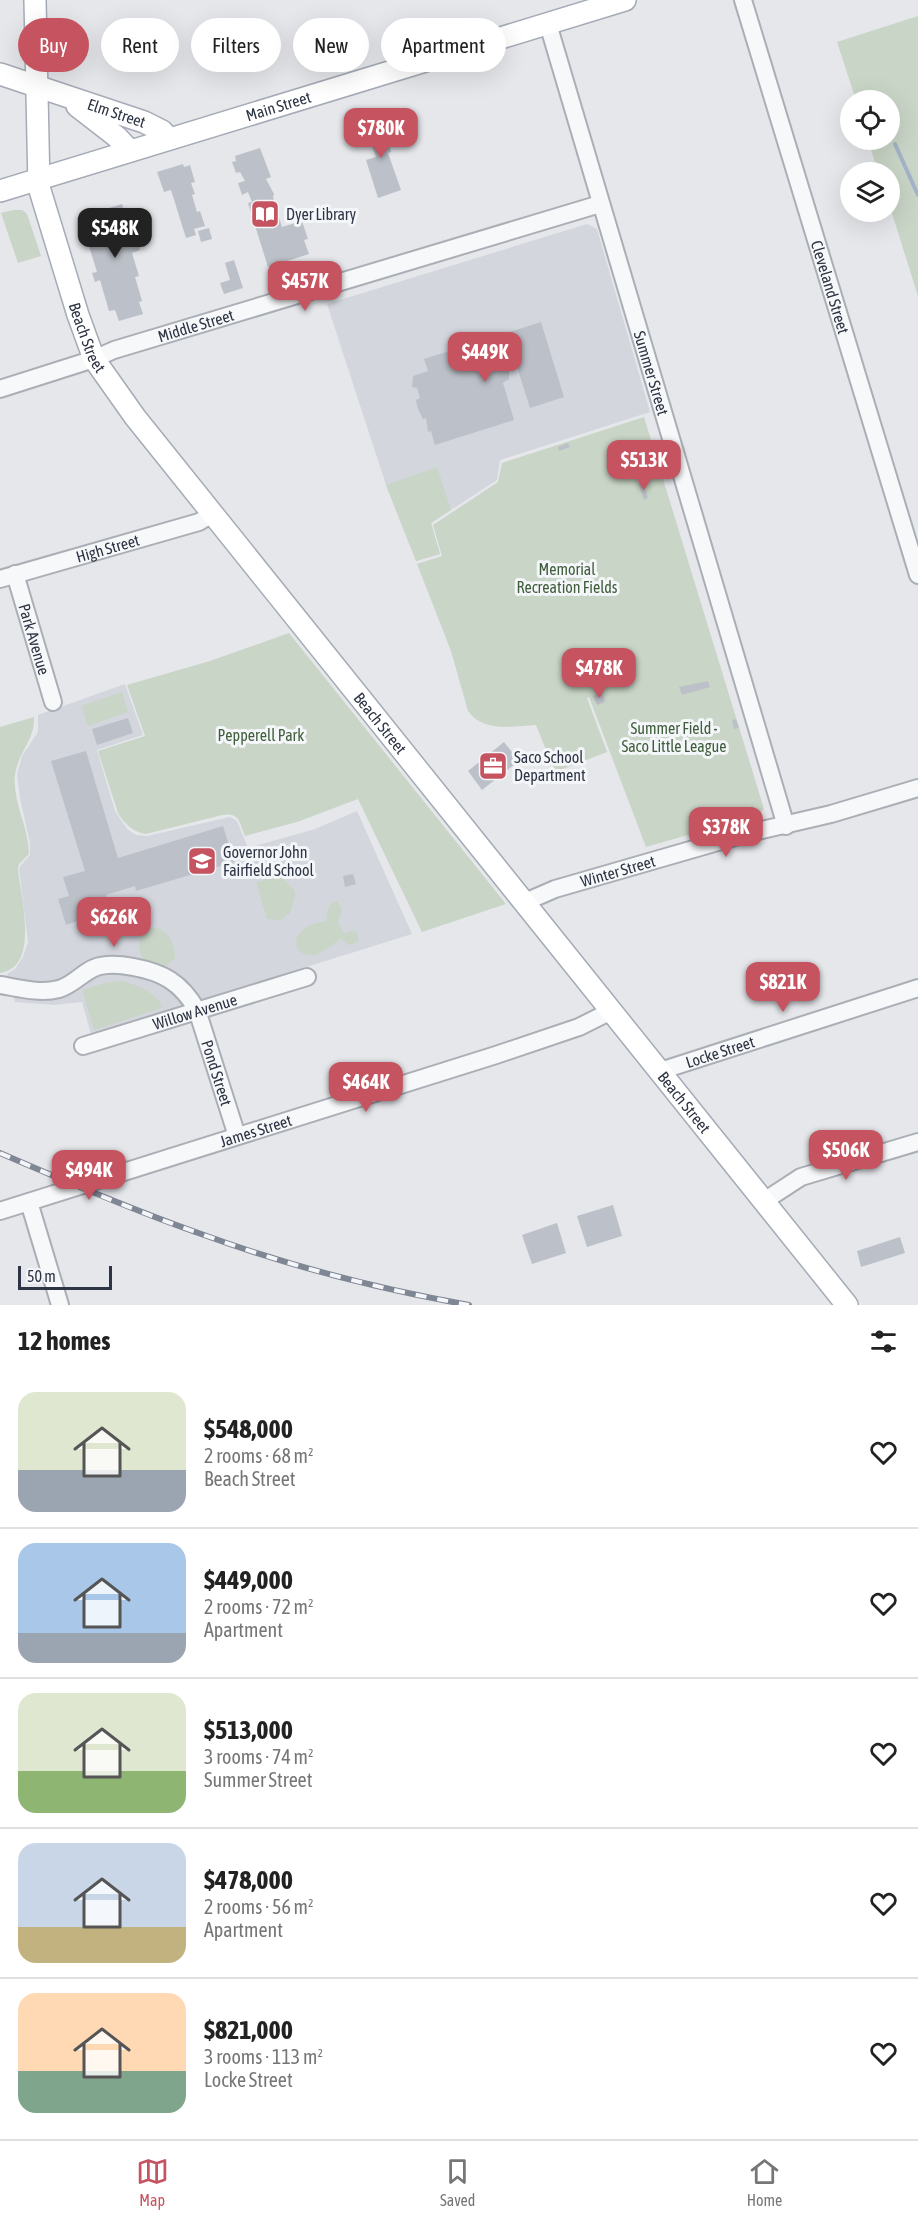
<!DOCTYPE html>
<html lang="en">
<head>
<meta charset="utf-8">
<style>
	body { margin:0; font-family:"Asap Condensed",sans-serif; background:#f6f6f6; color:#222; height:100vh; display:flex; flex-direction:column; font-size:22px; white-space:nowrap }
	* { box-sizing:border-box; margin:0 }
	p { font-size:20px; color:#767676 }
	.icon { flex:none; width:33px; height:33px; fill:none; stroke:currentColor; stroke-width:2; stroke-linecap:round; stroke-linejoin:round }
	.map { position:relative; height:1305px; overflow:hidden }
	.drawer { display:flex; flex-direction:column; background:#fff; flex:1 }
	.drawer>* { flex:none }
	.banner { position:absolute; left:18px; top:18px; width:600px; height:54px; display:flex; gap:12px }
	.buttons { position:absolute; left:840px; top:90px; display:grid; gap:12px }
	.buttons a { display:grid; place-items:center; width:60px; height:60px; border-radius:50%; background:#fff; box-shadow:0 6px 24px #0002; font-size:30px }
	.scale { position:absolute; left:18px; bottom:15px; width:94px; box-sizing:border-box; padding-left:6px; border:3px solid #2d3443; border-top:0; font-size:16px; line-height:21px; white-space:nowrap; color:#2d3443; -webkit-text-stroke:4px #f4f6f9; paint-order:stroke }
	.price { position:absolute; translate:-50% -51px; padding:0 14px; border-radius:12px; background:#c65460; color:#fff; font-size:20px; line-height:39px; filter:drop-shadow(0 2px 3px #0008) }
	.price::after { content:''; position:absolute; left:50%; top:36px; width:18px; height:14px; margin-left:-9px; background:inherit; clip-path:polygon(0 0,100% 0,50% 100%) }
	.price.on { background:#222; color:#fff }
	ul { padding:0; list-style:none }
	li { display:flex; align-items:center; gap:18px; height:150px; padding:0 18px }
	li+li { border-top:2px solid #e0e0e0 }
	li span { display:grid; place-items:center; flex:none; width:168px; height:120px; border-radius:18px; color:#555 }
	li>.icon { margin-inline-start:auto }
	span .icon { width:72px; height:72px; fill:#fffc; stroke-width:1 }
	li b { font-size:26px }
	h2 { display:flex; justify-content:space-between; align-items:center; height:72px; padding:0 18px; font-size:26px }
	.tag { padding:0 21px; border-radius:27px; background:#fff; box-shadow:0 6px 24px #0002; font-size:21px; line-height:54px }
	.tag.on { background:#c65460; color:#fff }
	.menu { display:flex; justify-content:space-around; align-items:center; height:84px; border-top:2px solid #e0e0e0; background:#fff; font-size:16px; color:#767676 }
	.menu a { display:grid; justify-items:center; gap:3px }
	.menu .on { color:#c65460 }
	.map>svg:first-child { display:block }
	.built { fill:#d3d6dd }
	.green { fill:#c9d5c6 }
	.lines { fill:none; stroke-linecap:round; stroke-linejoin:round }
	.stream { stroke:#a3b3c8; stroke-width:4 }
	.building { fill:#bcc0c8 }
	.minor-casing { stroke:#aaaeb5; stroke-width:20 }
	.major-casing { stroke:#a5abb6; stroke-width:24 }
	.minor { stroke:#f7f8fa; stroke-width:16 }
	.major { stroke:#fff; stroke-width:21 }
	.rail-casing { stroke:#7f8694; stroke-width:6 }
	.rail { stroke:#f4f6f9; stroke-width:4; stroke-dasharray:11; stroke-linecap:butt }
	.labels { text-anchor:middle; stroke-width:6; stroke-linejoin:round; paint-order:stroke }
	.street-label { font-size:16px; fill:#2d3443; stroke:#f4f6f9 }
	.poi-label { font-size:16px; fill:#2d3443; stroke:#f4f6f9; text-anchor:start }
	.park-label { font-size:16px; fill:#405e3b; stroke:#f4f6f9 }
</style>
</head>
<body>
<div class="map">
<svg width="918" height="1305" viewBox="0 0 918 1305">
	<rect width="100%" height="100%" fill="#e5e7eb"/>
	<g class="built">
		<path d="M587,224L597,229L650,412L500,460L497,480L431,523L440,554L416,561L386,485L327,304Z"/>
		<path d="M125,684L143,735L97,750L115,811L127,829L136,835L147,836L230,817L237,821L248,848L315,829L357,811L412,934L91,1034L82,1002L54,1005L15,1002L7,974L15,969L23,957L28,942L19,869L21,865L30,855V843L20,798L17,775L22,756L38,732V715Z"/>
	</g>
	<g class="green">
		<path d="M918,16V296L890,207V172H878L868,140H890V100H856L837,42Z"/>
		<path d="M14,210H22L27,214L41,256L18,263L1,213Z"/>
		<path d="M644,417L764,809L758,815L646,847L589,697L587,698L607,752L555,772L536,725C513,726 484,733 468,711L451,651L417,564L442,556L433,525L498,482L502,463Z"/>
		<path d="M437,467L451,510L431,523L440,554L416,561L386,485Z"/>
		<path d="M289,633L506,904L422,932L358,799L297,822L245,836C239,822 240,812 222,815L146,834C133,832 125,824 118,813L98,751L145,736L127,685L210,661Z"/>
		<path d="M122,692L128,712L88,726L81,706Z"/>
		<path d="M34,717C35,740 18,752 15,775C12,801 29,828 29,854L19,864L18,869C20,895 41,967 0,973V727Z"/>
		<path d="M270,875H279L295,891V896L290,913L280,920L267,919L256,882L263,881Z"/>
		<path d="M337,901L342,908C339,923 334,916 344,933L352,931L357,933L359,940L356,943L349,945L341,939C330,945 312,964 300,951C295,946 296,941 297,936L309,925L326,921C329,913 325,904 337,901Z"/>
		<path d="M152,928C168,927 175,944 175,958L166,966L149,964C139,957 137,947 141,936Z"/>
		<path d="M121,981C135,984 155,992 162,1006L159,1009L94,1030L82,990L105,983Z"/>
	</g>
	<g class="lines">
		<path class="stream" d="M895,144L918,195"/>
	</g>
	<g class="building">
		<path d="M387,121L393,136L387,138L391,152L388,153L401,190L378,198L366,160L376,157L371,143L366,145L361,129Z"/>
		<path d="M260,148L271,177L266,179L274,194L273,197L282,227L302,221L308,239L304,240L309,254L268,267L248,203L252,202L248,192L242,195L238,183L245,181L240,172L236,173L232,162L236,161L235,156Z"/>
		<path d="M183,164L184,167L190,165L195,182L191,183L195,194L192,195L197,212L200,211L205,226L194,229L196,235L186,238L171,190L164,192L157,172Z"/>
		<path d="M122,204L124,211L127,209L133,227L129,228L133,240L137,239L140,250L132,253L139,276L135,277L142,301L139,302L143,314L119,321L115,310L109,311L100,280L95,282L92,273L97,272L80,217Z"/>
		<path d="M209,228L212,239L201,242L198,231Z"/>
		<path d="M234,260L243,288L224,294L220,283L230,280L225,263Z"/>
		<path d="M541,322L564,397L530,408L517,367L509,369V379L503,383L514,420L435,445L431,431L428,432L426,418L423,419L418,409L416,400L420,398L417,388L412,387L413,376L428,371L424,359Z"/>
		<path d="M568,443L570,447L559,451L558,447Z"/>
		<path d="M643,483L648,498L644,500L639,484Z"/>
		<path d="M708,681L710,687L682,695L679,687Z"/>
		<path d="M602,692L605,702L597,705L593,696Z"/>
		<path d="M128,718L133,733L97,745L92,729Z"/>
		<path d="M736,719L739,728L734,729L732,720Z"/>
		<path d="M504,742L519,761L482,790L468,771Z"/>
		<path d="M86,751L118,858L223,826L234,862L136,891L135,886L106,895L114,923L81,934L77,921L66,925L58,899L69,896L63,877L85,871L51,761Z"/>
		<path d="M353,874L356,884L345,887L343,876Z"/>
		<path d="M613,1205L622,1236L587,1247L577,1216Z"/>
		<path d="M557,1223L566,1253L532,1264L522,1235Z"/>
		<path d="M900,1237L905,1253L861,1267L857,1251Z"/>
	</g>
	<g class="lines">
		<g class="minor-casing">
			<g id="minor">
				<path id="s1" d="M743,0L918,575"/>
				<path id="s2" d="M548,24L786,826"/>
				<path id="s3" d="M0,389L94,359L114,350L600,204"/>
				<path id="s4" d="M15,574L53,702"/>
				<path id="s5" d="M0,579L199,522L214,513"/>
				<path id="s6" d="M525,902L555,889L749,833L831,814L918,788"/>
				<path id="s7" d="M0,985C19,988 40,994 59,989C73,985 82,973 94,968C113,960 153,969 170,980C181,987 190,998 197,1010L237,1136"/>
				<path id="s8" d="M83,1046L307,977"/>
				<path id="s9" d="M660,1071L918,988"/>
				<path d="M764,1201L801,1177L918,1142"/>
				<path d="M29,1202L60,1305"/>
				<path id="s10" d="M0,1211L496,1055L579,1027L611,1011"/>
			</g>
		</g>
		<g class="major-casing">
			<g id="major">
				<path id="s11" d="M35,0L39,187L78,315L94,359L135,417L847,1305"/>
				<path id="s12" d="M0,74L144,122L162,131L169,139"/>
				<path d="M77,106L117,137L130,151"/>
				<path id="s13" d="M0,191L625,0"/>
			</g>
		</g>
		<use href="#minor" class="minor"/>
		<use href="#major" class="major"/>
		<g class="rail-casing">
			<path id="rail" d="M0,1153C67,1182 135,1211 204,1235C289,1266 379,1289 469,1305"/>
		</g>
		<use href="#rail" class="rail"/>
	</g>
	<defs>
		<g id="library-square" transform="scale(1.5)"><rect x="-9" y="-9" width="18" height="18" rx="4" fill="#c65460" stroke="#f4f6f9"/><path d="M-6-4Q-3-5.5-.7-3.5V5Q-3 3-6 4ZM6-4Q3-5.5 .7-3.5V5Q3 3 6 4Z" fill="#fff"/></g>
		<g id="office-square" transform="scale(1.5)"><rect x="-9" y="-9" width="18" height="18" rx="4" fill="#c65460" stroke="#f4f6f9"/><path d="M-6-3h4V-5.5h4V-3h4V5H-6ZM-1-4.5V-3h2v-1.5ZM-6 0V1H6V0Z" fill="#fff"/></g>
		<g id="school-square" transform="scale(1.5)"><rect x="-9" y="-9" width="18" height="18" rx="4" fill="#c65460" stroke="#f4f6f9"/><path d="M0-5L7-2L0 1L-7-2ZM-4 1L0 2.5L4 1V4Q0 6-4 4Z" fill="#fff"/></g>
	</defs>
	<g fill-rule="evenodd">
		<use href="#library-square" x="265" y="214"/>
		<use href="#office-square" x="493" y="766"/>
		<use href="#school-square" x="202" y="861"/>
	</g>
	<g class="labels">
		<g class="street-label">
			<text dy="6" stroke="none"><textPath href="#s13" startOffset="291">Main Street</textPath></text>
			<text dy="6" stroke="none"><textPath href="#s12" startOffset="123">Elm Street</textPath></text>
			<text dy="6" stroke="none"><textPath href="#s1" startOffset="300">Cleveland Street</textPath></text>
			<text dy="6" stroke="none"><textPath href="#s3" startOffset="206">Middle Street</textPath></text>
			<text dy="6" stroke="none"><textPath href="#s11" startOffset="345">Beach Street</textPath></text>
			<text dy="6" stroke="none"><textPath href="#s2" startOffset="364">Summer Street</textPath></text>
			<text dy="6" stroke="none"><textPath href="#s5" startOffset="112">High Street</textPath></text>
			<text dy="6" stroke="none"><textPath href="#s4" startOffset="68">Park Avenue</textPath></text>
			<text dy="6" stroke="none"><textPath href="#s11" startOffset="831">Beach Street</textPath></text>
			<text dy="6" stroke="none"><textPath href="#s6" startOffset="98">Winter Street</textPath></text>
			<text dy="6" stroke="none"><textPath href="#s8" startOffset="117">Willow Avenue</textPath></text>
			<text dy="6" stroke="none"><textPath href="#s9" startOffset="63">Locke Street</textPath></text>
			<text dy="6" stroke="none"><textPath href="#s7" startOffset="286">Pond Street</textPath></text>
			<text dy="6" stroke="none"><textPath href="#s11" startOffset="1317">Beach Street</textPath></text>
			<text dy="6" stroke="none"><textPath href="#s10" startOffset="268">James Street</textPath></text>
		</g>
		<g class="poi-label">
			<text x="286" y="220">Dyer Library</text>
			<text x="514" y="763">Saco School<tspan x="514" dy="18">Department</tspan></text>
			<text x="223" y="858">Governor John<tspan x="223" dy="18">Fairfield School</tspan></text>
		</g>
		<g class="park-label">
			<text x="567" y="575">Memorial<tspan x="567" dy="18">Recreation Fields</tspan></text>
			<text x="674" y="734">Summer Field -<tspan x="674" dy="18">Saco Little League</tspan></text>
			<text x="261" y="741">Pepperell Park</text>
		</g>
	</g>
</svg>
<div class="buttons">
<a><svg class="icon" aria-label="locate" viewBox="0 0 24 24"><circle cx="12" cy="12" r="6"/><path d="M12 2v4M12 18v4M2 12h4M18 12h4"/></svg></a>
<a><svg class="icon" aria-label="layers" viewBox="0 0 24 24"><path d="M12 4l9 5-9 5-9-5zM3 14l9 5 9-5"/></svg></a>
</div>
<div class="scale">50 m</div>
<b class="price" style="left:381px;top:159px">$780K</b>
<b class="price on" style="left:115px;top:259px">$548K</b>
<b class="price" style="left:305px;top:312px">$457K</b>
<b class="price" style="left:485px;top:383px">$449K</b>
<b class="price" style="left:644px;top:491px">$513K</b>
<b class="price" style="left:599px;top:699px">$478K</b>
<b class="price" style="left:726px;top:858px">$378K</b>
<b class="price" style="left:114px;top:948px">$626K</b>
<b class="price" style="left:783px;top:1013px">$821K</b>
<b class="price" style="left:366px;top:1113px">$464K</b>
<b class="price" style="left:846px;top:1181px">$506K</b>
<b class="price" style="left:89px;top:1201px">$494K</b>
<div class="banner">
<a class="tag on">Buy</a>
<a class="tag">Rent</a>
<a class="tag">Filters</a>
<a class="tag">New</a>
<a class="tag">Apartment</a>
</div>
</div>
<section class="drawer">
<h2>12 homes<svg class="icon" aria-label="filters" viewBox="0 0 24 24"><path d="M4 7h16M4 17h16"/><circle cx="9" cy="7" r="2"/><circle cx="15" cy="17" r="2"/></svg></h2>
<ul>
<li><span style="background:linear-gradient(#dfe7d0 65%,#9aa5b1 0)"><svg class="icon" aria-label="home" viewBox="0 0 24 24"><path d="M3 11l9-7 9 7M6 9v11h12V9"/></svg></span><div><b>$548,000</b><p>2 rooms · 68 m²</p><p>Beach Street</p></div><svg class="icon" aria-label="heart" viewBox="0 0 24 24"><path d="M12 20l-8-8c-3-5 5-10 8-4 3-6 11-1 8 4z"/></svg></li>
<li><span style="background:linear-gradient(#a9c7e8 75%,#9aa5b1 0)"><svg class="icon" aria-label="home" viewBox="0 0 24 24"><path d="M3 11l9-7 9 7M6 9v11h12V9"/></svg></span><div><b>$449,000</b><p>2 rooms · 72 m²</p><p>Apartment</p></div><svg class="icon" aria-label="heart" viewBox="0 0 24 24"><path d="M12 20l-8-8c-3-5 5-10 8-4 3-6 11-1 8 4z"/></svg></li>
<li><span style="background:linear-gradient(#dfe7d0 65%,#8fb573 0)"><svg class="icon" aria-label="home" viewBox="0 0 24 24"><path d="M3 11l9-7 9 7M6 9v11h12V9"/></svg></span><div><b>$513,000</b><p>3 rooms · 74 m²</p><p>Summer Street</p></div><svg class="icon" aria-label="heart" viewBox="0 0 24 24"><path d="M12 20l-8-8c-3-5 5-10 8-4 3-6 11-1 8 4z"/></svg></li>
<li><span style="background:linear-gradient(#c9d6e8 70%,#c2b280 0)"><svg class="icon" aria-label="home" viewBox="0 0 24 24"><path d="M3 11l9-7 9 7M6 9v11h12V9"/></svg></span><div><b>$478,000</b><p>2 rooms · 56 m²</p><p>Apartment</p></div><svg class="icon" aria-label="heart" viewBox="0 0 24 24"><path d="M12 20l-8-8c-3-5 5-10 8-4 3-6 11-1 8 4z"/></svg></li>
<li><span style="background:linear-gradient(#ffd9b3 65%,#7fa58c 0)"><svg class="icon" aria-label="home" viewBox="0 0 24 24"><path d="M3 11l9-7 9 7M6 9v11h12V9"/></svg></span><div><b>$821,000</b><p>3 rooms · 113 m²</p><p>Locke Street</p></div><svg class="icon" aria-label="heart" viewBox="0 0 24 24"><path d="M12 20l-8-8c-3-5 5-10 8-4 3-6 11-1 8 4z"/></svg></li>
</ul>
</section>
<nav class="menu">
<a class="on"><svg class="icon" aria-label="map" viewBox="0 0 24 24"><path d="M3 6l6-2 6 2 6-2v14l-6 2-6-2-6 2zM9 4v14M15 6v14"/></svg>Map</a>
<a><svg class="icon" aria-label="saved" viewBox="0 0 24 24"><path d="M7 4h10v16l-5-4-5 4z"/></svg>Saved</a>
<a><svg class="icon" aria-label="home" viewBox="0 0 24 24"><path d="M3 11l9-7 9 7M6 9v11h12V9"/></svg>Home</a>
</nav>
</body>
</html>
